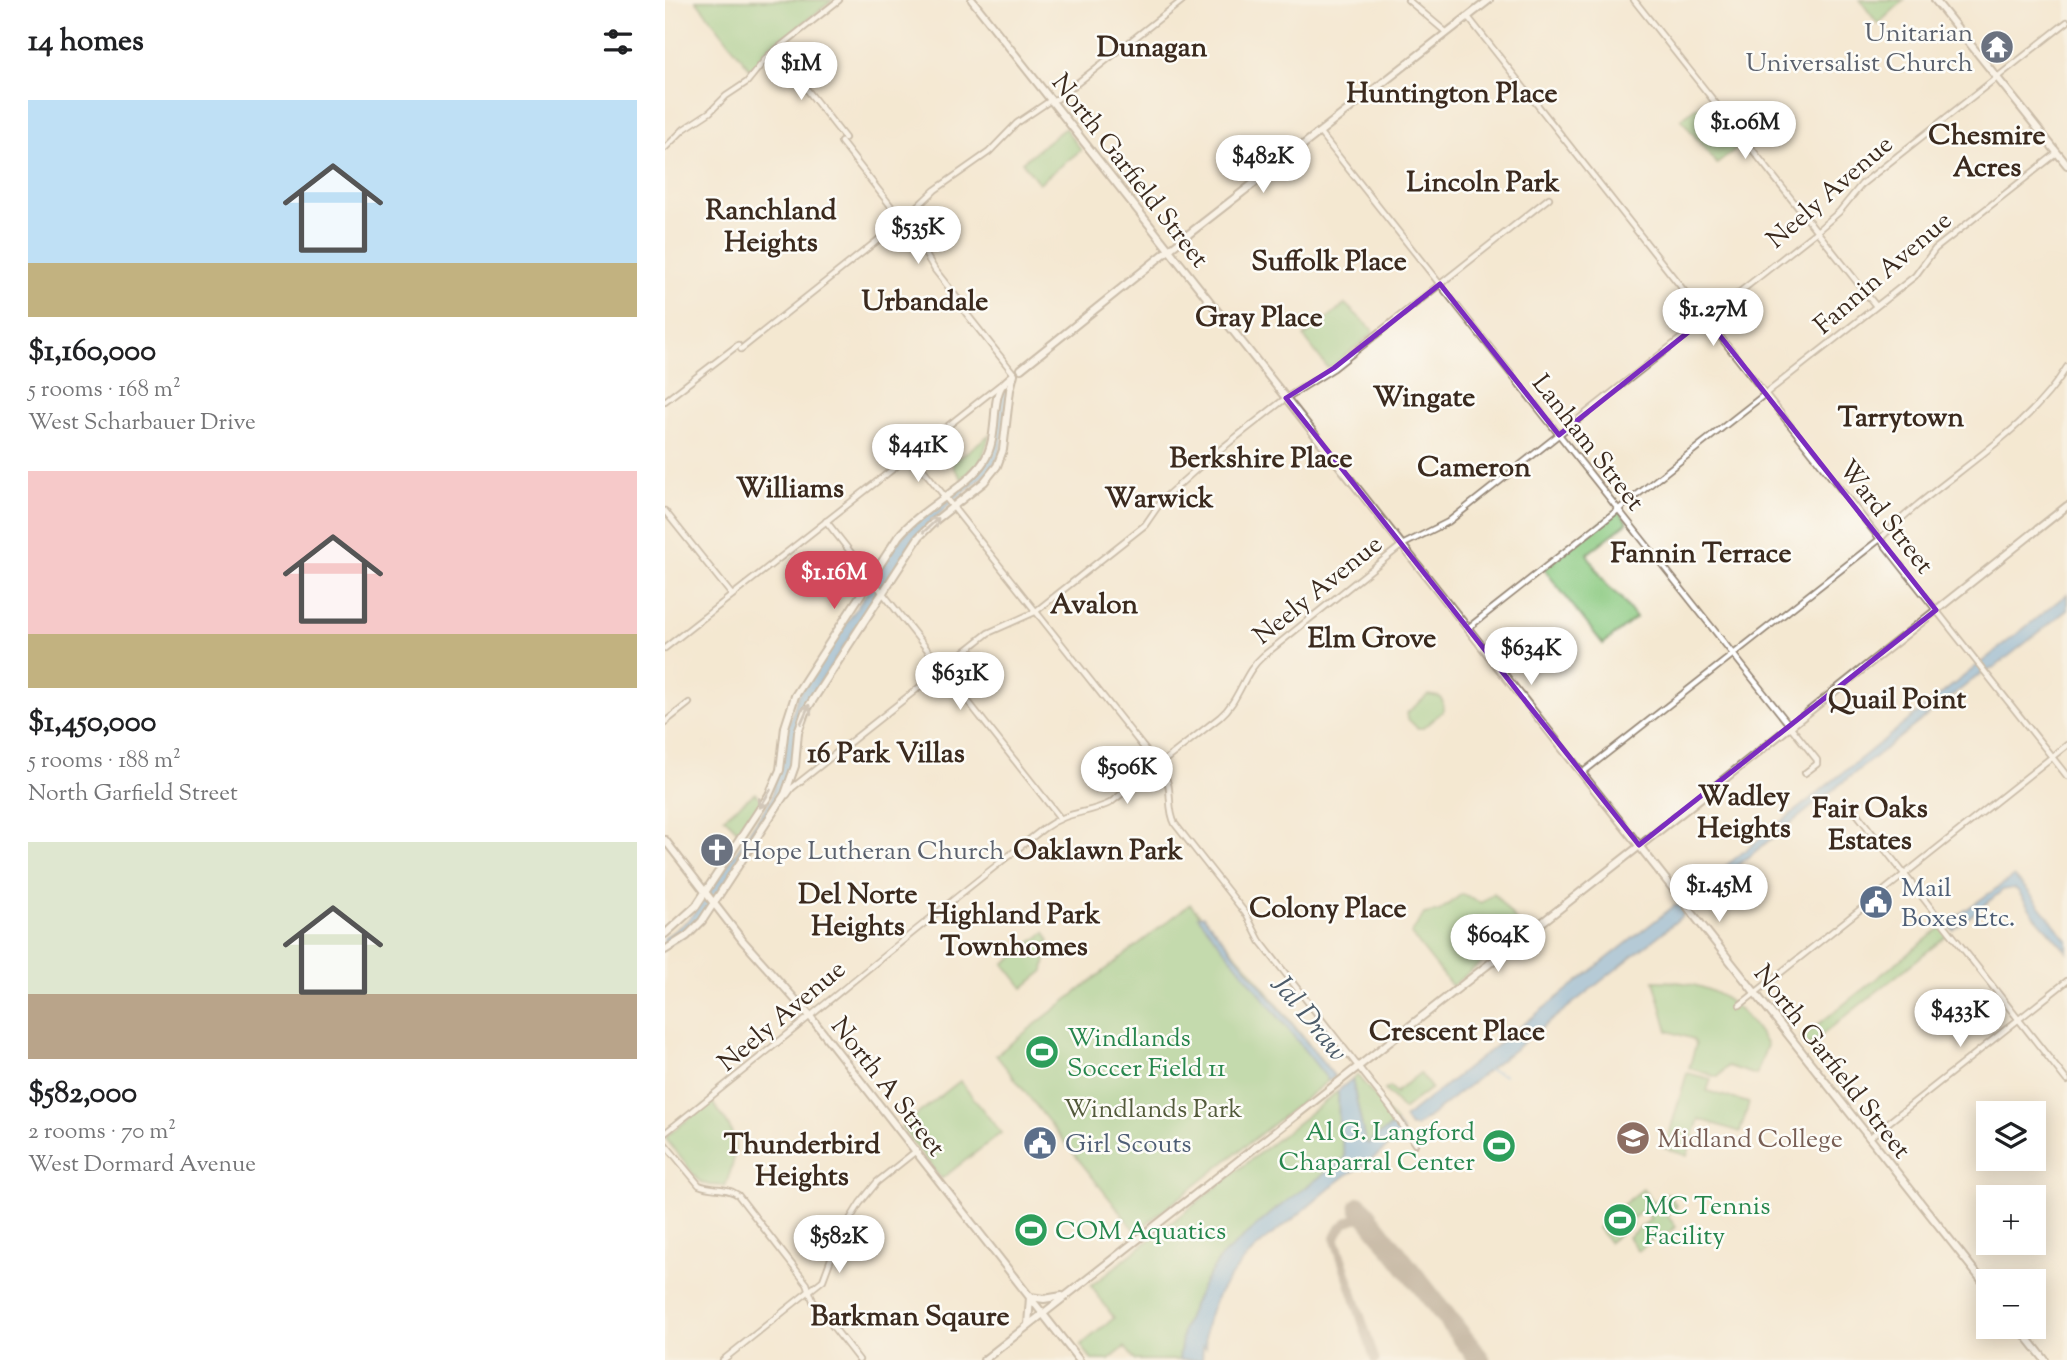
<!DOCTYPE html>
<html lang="en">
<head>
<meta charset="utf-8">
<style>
	body { margin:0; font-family:"Sorts Mill Goudy",serif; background:#f6f6f6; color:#202124; height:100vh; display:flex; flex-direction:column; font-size:26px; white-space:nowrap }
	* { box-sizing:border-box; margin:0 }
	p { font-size:23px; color:#757577 }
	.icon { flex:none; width:38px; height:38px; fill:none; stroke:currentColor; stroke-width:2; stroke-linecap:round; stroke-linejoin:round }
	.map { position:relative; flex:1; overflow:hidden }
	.details { display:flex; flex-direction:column; background:#fff; width:665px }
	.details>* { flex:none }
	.tools { position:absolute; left:1311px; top:1101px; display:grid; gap:14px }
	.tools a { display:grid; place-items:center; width:70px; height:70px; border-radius:0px; background:#fff; box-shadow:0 4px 18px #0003; font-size:35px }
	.price { position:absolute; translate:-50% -60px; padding:0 16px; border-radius:24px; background:#fff; color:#222; font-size:23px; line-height:46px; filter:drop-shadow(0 2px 4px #0008) }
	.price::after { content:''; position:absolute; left:50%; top:42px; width:21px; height:16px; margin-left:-10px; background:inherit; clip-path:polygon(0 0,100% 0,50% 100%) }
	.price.active { background:#d1495b; color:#fff }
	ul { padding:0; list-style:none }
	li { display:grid; align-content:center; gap:14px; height:371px; padding:0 28px }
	li span { display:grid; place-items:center; height:217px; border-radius:0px; color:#555 }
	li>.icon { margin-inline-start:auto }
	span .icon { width:126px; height:126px; fill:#fffc; stroke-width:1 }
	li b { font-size:30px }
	h2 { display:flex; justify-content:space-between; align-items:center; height:84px; padding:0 28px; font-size:30px }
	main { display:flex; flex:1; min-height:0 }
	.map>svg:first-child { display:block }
	.green { fill:#8ac980; stroke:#627a4f; stroke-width:2 }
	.water { fill:#68a7db; stroke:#52687c; stroke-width:2 }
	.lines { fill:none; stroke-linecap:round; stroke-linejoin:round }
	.stream { stroke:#68a7db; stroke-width:2 }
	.taxiway { stroke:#988978; stroke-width:9 }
	.runway { stroke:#988978; stroke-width:21 }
	.minor-casing { stroke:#988978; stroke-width:8 }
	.major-casing { stroke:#988978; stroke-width:10 }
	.minor { stroke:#fff; stroke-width:4.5 }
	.major { stroke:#fff; stroke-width:6 }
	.oneway { stroke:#a79f9a }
	.marked { fill:none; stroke:#7b2cbf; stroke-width:5; stroke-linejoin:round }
	.labels { text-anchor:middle; stroke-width:5; stroke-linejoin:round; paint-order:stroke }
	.worship-label { font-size:26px; fill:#5b616d; stroke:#fdfcf7; text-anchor:end }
	.street-label { font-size:26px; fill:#3b2a1e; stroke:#fdfcf7 }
	.service-label { font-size:26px; fill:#4e5e75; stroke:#fdfcf7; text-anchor:start }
	.leisure-label { font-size:26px; fill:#27864d; stroke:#fdfcf7; text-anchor:start }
	.park-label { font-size:26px; fill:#535a3b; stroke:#fdfcf7 }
	.education-label { font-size:26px; fill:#785e54; stroke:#fdfcf7; text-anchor:start }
	.neighbourhood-label { font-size:28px; font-weight:bold; fill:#3b2a1e; stroke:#fdfcf7 }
	.water-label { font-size:28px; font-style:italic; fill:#4d5c6a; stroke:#fdfcf7 }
</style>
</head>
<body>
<main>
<section class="details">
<h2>14 homes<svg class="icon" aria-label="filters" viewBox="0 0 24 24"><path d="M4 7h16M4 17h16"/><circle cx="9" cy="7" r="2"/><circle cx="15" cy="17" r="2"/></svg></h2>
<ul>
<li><span style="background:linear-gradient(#bfe0f5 75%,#c2b280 0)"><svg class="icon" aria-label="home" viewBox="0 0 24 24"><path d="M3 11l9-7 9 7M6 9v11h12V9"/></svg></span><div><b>$1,160,000</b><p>5 rooms · 168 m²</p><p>West Scharbauer Drive</p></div></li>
<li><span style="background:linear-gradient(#f6c9c9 75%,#c2b280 0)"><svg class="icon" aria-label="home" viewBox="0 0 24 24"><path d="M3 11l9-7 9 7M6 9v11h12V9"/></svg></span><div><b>$1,450,000</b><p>5 rooms · 188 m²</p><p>North Garfield Street</p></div></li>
<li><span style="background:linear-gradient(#dfe7d0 70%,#b9a48a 0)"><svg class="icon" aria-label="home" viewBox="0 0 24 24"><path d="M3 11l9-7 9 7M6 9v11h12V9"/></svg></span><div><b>$582,000</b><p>2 rooms · 70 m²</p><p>West Dormard Avenue</p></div></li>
</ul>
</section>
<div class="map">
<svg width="1402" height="1360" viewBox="0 0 1402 1360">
	<rect width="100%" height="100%" fill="#fdfcf7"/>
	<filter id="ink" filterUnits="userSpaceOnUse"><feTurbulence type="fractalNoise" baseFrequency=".0143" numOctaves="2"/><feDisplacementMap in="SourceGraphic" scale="14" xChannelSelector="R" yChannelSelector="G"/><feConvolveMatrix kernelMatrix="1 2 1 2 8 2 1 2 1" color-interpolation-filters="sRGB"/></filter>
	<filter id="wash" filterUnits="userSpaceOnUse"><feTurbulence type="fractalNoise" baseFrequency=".00686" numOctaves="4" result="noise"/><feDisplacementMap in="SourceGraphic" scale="28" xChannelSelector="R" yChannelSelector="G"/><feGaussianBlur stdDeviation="1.57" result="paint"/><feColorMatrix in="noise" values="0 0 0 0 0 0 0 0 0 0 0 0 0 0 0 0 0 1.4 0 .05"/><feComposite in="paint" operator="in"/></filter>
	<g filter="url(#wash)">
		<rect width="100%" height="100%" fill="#f4e8d1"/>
		<g class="green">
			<path d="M31,0H168L101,52L86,70Z"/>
			<path d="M1195,0H1239L1213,24Z"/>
			<path d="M1038,102L1074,146L1052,164L1016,119Z"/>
			<path d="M400,128L416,150L374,183L357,162Z"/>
			<path d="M680,304L707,329L708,333L666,367H662L639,337Z"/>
			<path d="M325,434L316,462L297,479L288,467V463Z"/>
			<path d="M953,510L963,522L922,554L943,587L955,597L971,618L938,644L879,569Z"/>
			<path d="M763,695L775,697L778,702V711L758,728H752L743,719L742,713Z"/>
			<path d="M90,793L98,801L76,834L59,817Z"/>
			<path d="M829,893L858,929L787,986L746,934L759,914L774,911L797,894L816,903Z"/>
			<path d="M525,904L583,967L669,1076L471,1232L331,1055Z"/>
			<path d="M1277,927L1283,935L1143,1046L1136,1038Z"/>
			<path d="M380,932L384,940L379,971L358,988L339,964Z"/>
			<path d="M989,981C1043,980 1074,999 1102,1045L1091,1075L1063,1066L1053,1077L1024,1068L1031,1044L1028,1039L1003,1031Z"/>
			<path d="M755,1073L766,1088L738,1110L720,1090L725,1087L732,1095L731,1092Z"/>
			<path d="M1022,1073L1046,1079L1042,1091L1084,1103L1075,1132L1034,1119L1022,1156L1000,1148Z"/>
			<path d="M692,1075L731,1122L703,1144L700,1141L687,1079Z"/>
			<path d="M295,1081L336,1133L276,1179L236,1127Z"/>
			<path d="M673,1091L674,1127L680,1157L678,1160L610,1210L556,1257L537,1286L525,1312L518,1330L514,1360H470L460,1347L444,1360H427L416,1345L449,1318L426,1286Z"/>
			<path d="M46,1101C73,1134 76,1147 60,1186L43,1185L34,1181L1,1139L3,1135Z"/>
			<path d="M978,1189L989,1203L1002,1193L1012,1206L1002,1215L1011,1227L999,1236L996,1233L973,1251L963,1237L986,1219L978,1210L965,1221L967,1224L944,1242L933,1228L958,1209L956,1206Z"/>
		</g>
		<g class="water">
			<path d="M341,388L343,389L337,442L334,456L326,470L283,506L250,537L142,703L120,790L38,916L18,935L0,947V938L23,920L39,901L106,799L122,728L133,696L207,585C226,534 279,499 320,465C335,442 330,402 341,388Z"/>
			<path d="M1402,594V610L1330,667L1315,674L1030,899L1016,917L997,933L751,1127H745L739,1118L1009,906L1015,905L1023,896Z"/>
			<path d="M1349,876L1363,891L1402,940V952L1369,915L1353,891L1349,888L1338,890L1288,930L1282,923Z"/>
			<path d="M538,915L670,1077L664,1081L533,916Z"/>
			<path d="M687,1079L700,1141L703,1144L708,1138L731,1124L738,1133C726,1145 710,1157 696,1167C691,1171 683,1173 678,1178C659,1192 638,1212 619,1226C584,1250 534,1300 541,1348L538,1346L537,1360H514L518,1330L525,1312L537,1286L556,1257L610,1210L678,1160L680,1156L674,1127L673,1091Z"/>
		</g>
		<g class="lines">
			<path class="stream" d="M823,1070L839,1075"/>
			<path class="taxiway" d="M707,1222C691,1212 675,1223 670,1239L710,1360"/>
			<path class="runway" d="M695,1207L815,1360"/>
		</g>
	</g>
	<g filter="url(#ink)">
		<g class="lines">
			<g class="minor-casing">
				<g id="minor">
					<path d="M743,0L782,33"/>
					<path d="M969,0L1211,306"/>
					<path d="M803,17L1402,776"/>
					<path d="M111,50L180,138"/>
					<path d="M655,133L1152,760V764L1140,773"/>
					<path d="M176,142L250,237L270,270L296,303L297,308L349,374L348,375"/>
					<path d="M0,148L19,129L45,112L61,96L82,82L103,56L174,0"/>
					<path d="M76,349L237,221L270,190L324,152L352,123L386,100L392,99L518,0"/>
					<path d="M0,401L73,345"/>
					<path d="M246,454L498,772C509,789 501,807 510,824L581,914L595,941L725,1107L750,1144"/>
					<path d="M0,511L67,595"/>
					<path d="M161,521L395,818"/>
					<path d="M803,628L1250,276L1270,249L1392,153"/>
					<path d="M0,648L335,385"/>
					<path d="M0,722L24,703"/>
					<path d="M917,773L1215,539C1272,480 1360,436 1402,367"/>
					<path d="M122,795L127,788L323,633L370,612L480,525L498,499L542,460L621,398L669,368L884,198"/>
					<path d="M1185,805L1402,1081"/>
					<path d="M1075,1005L1402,745"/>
					<path d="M0,1133C127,1033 250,928 378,829C404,810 420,815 445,803L555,717C575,700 578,673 598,656L737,545L783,522L1152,231L1174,212L1197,184L1402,22"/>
					<path d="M1204,1138L1402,981"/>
					<path d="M0,1144L34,1185C47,1191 61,1186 73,1195L142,1284L148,1301L194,1360"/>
					<path d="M58,1360L158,1280L174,1237L195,1203L212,1182L251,1151"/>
				</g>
			</g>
			<g class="major-casing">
				<g id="major">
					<path d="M307,0L1323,1288"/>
					<path d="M1270,0L1402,165"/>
					<path d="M356,369L525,233L824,0"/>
					<path d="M0,840L78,941L144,1015L414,1360"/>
					<path d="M0,934L31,906L104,795L115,770L120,727L130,696L233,537C255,509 302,488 319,461C334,437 326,404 336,387C339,382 344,379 348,375"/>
					<path d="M0,950L22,936L37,921L120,794L130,766L133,732L140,712L254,537L271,520L319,482L332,466L338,450L345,390L349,374"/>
					<path d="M363,1325L365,1297L379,1299L397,1296"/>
					<path d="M1353,1326L1380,1360"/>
					<path d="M319,1360L1023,808L1402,506"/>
				</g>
			</g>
			<use href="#minor" class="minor"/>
			<use href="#major" class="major"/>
		</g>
		<defs><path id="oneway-shaft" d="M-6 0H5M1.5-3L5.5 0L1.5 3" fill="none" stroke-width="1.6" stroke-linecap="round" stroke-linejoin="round" transform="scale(1.75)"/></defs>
		<g class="oneway">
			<use href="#oneway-shaft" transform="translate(266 525) rotate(-43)"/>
			<use href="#oneway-shaft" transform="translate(140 714) rotate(-66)"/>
			<use href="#oneway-shaft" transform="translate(100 799) rotate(121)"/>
		</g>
	</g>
	<path d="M0 0H1402V1360H0ZM775,284L894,435L1041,318L1271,610L974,845L621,398L669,368Z" fill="#f4e8d1" fill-opacity=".55" fill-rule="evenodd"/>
	<path class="marked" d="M775,284L894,435L1041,318L1271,610L974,845L621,398L669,368Z"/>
	<defs>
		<g id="temple-disc" transform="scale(1.75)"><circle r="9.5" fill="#6b7280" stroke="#fdfcf7"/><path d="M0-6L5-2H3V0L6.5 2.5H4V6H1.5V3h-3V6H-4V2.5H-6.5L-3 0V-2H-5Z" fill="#fff"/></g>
		<g id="church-disc" transform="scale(1.75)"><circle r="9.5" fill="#6b7280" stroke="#fdfcf7"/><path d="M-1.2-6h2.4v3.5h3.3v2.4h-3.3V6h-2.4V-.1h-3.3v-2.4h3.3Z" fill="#fff"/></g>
		<g id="civic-disc" transform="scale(1.75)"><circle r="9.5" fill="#5c6f8a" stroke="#fdfcf7"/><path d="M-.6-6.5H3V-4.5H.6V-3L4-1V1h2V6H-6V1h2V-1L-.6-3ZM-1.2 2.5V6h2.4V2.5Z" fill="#fff"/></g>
		<g id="stadium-disc" transform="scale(1.75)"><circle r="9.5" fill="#2e9e5b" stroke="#fdfcf7"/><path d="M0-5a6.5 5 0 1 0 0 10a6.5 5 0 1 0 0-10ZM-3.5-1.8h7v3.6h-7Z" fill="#fff"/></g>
		<g id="university-disc" transform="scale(1.75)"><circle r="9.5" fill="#8d6e63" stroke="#fdfcf7"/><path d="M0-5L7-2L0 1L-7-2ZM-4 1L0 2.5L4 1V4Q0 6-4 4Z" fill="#fff"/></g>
	</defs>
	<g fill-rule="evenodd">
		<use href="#temple-disc" x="1332" y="47"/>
		<use href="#church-disc" x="52" y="850"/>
		<use href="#civic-disc" x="1211" y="902"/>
		<use href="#stadium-disc" x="377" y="1052"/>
		<use href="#university-disc" x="968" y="1138"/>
		<use href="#civic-disc" x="375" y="1143"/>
		<use href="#stadium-disc" x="834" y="1146"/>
		<use href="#stadium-disc" x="955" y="1220"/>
		<use href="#stadium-disc" x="366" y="1230"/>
	</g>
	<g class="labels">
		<g class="worship-label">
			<text x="1308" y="41">Unitarian<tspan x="1308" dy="30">Universalist Church</tspan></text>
			<text x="76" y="859" text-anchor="start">Hope Lutheran Church</text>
		</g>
		<g class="street-label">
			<text transform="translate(466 170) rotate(52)" y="9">North Garfield Street</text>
			<text transform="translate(1164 191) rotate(-41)" y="9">Neely Avenue</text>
			<text transform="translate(1217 272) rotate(-41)" y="9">Fannin Avenue</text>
			<text transform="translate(924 442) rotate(52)" y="9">Lanham Street</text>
			<text transform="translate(1222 516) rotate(52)" y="9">Ward Street</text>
			<text transform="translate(652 589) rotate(-39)" y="9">Neely Avenue</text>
			<text transform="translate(116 1015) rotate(-40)" y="9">Neely Avenue</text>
			<text transform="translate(1168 1061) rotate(52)" y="9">North Garfield Street</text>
			<text transform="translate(224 1086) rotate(52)" y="9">North A Street</text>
		</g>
		<g class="service-label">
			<text x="1236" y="896">Mail<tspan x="1236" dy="30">Boxes Etc.</tspan></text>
			<text x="400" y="1152">Girl Scouts</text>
		</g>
		<g class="leisure-label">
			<text x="402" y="1046">Windlands<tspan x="402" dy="30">Soccer Field 11</tspan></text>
			<text x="810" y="1140" text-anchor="end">Al G. Langford<tspan x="810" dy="30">Chaparral Center</tspan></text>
			<text x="979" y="1214">MC Tennis<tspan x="979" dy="30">Facility</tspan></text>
			<text x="390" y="1239">COM Aquatics</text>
		</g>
		<g class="park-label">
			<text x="488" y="1117">Windlands Park</text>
		</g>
		<g class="education-label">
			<text x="992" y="1147">Midland College</text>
		</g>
		<g class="neighbourhood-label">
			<text x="487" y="56">Dunagan</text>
			<text x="787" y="102">Huntington Place</text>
			<text x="1322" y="144">Chesmire<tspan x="1322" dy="32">Acres</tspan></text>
			<text x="818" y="191">Lincoln Park</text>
			<text x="106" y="219">Ranchland<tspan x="106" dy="32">Heights</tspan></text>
			<text x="664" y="270">Suffolk Place</text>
			<text x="260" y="310">Urbandale</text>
			<text x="594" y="326">Gray Place</text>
			<text x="759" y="406">Wingate</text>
			<text x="1236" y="426">Tarrytown</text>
			<text x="596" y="467">Berkshire Place</text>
			<text x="809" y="476">Cameron</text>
			<text x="125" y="497">Williams</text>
			<text x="494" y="507">Warwick</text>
			<text x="1036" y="562">Fannin Terrace</text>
			<text x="429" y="613">Avalon</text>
			<text x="707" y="647">Elm Grove</text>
			<text x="1232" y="708">Quail Point</text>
			<text x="221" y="762">16 Park Villas</text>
			<text x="1079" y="805">Wadley<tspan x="1079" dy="32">Heights</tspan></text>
			<text x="1205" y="817">Fair Oaks<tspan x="1205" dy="32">Estates</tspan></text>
			<text x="433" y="859">Oaklawn Park</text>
			<text x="193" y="903">Del Norte<tspan x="193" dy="32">Heights</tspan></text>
			<text x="663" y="917">Colony Place</text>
			<text x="349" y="923">Highland Park<tspan x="349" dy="32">Townhomes</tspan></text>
			<text x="792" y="1040">Crescent Place</text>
			<text x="137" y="1153">Thunderbird<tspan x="137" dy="32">Heights</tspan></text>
			<text x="245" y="1325">Barkman Sqaure</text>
		</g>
		<g class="water-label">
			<text transform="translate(646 1017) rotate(51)" y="10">Jal Draw</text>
		</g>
	</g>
</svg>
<div class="tools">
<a><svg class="icon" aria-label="layers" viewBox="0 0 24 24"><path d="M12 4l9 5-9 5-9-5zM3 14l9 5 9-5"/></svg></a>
<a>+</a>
<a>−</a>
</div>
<b class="price" style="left:136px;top:102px">$1M</b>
<b class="price" style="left:1080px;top:161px">$1.06M</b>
<b class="price" style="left:598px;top:195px">$482K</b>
<b class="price" style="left:253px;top:266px">$535K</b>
<b class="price" style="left:1048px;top:348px">$1.27M</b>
<b class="price" style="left:253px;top:484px">$441K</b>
<b class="price active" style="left:169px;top:611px">$1.16M</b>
<b class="price" style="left:866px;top:687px">$634K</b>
<b class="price" style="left:295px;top:712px">$631K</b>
<b class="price" style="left:462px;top:806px">$506K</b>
<b class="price" style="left:1054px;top:924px">$1.45M</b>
<b class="price" style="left:833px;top:974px">$604K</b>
<b class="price" style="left:1295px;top:1049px">$433K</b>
<b class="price" style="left:174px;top:1275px">$582K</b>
</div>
</main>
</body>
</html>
